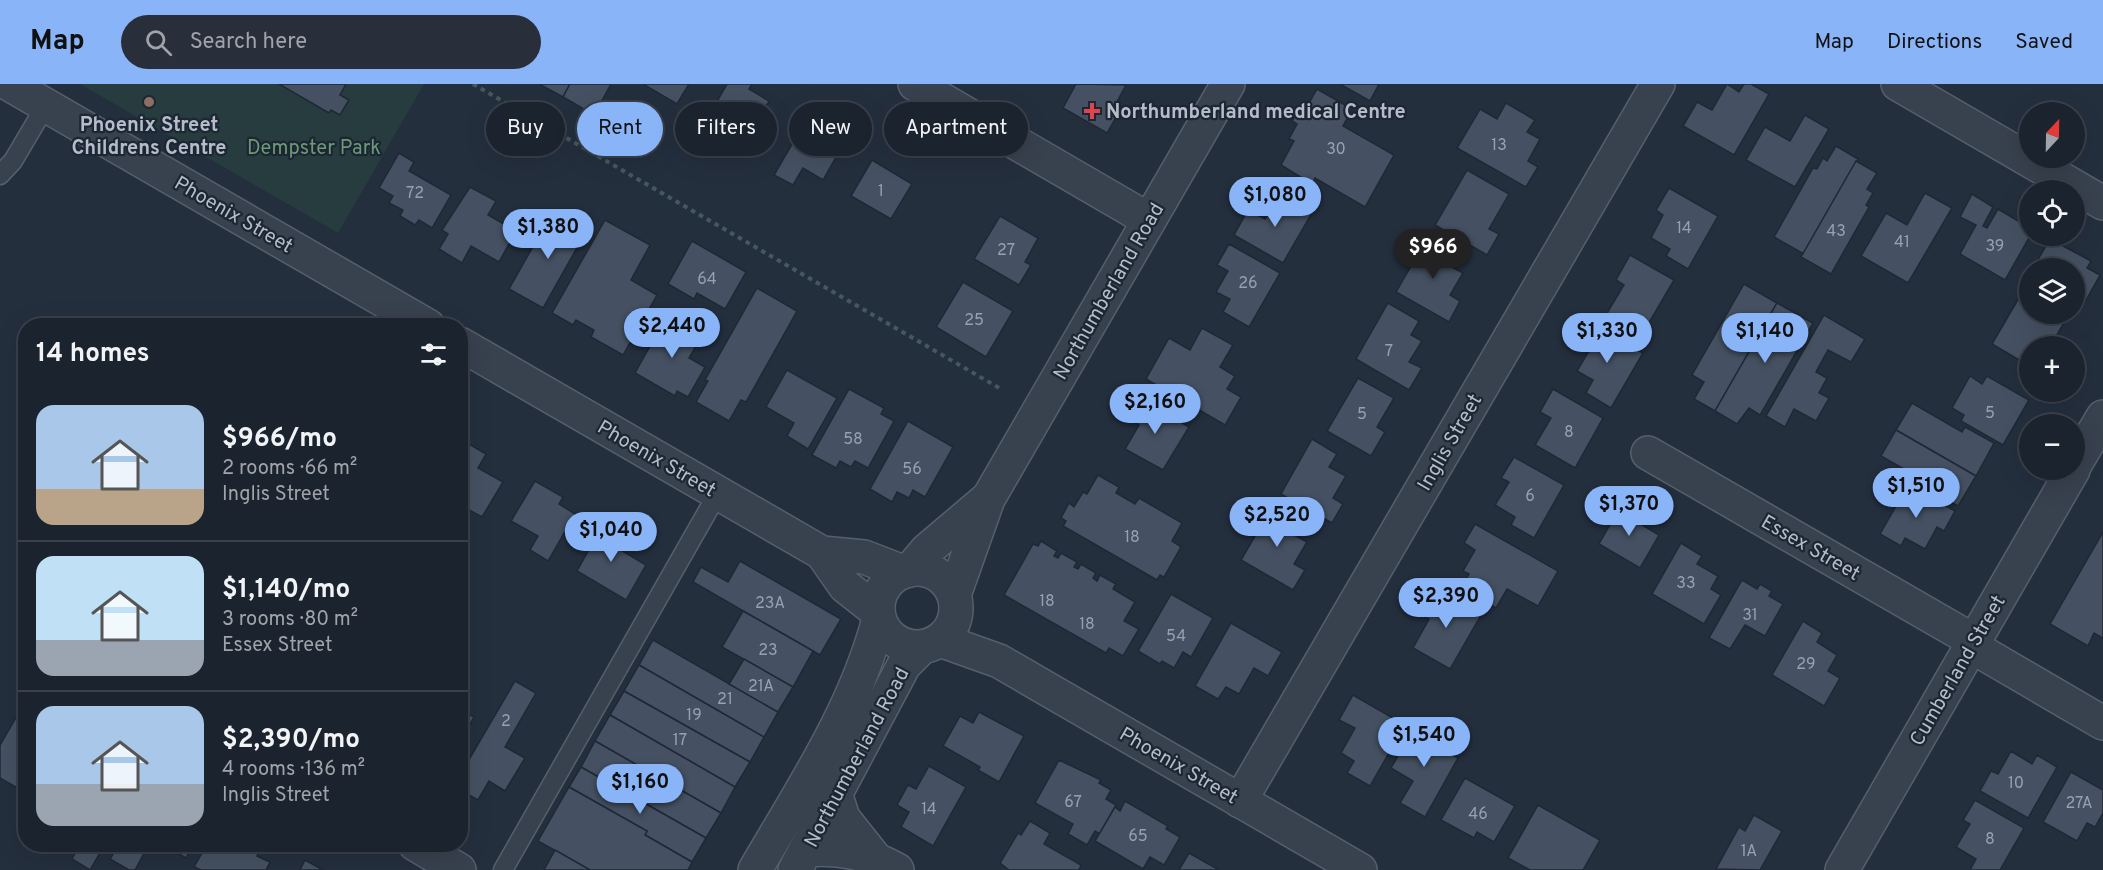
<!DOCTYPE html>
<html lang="en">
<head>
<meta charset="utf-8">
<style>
	body { margin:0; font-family:Overpass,sans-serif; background:#282f3a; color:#f1f3f6; height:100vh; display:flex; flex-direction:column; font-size:22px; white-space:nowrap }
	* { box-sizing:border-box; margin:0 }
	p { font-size:20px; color:#a0a4aa }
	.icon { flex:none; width:33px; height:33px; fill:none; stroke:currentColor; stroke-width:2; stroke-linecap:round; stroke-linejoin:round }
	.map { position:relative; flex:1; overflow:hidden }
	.side { position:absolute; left:18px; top:234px; width:450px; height:534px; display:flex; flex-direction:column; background:#1b232e; border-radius:24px; box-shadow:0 6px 24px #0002,0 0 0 2px #39404a }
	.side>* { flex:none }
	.top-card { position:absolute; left:486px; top:18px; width:570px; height:54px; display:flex; gap:12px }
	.needle { width:39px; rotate:22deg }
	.tools { position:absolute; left:2019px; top:18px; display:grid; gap:12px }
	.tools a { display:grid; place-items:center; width:66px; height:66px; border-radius:50%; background:#1b232e; box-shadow:0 6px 24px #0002,0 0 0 2px #39404a; font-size:30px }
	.price { position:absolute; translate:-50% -51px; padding:0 14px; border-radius:21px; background:#8ab4f8; color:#111; font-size:20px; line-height:39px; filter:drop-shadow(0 2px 3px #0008) }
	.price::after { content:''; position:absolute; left:50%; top:36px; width:18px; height:14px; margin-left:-9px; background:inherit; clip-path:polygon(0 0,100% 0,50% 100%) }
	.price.active { background:#222; color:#fff }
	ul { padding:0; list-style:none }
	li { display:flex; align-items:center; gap:18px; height:150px; padding:0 18px }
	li+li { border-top:2px solid #39404a }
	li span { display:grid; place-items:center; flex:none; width:168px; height:120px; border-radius:18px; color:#555 }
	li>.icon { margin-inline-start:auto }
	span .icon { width:72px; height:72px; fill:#fffc; stroke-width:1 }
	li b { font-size:26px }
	h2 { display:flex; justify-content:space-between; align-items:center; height:72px; padding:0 18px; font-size:26px }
	.tag { padding:0 21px; border-radius:27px; background:#1b232e; box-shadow:0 6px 24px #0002,0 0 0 2px #39404a; font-size:21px; line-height:54px }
	.tag.active { background:#8ab4f8; color:#111 }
	header { display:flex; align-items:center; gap:36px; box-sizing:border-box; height:84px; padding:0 30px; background:#8ab4f8; color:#111 }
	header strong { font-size:28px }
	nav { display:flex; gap:33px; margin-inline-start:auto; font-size:21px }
	.search { width:420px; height:54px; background:#282f3a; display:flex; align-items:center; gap:15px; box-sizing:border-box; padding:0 21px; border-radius:33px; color:#a0a4aa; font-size:22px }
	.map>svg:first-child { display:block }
	.green { fill:#263c3f }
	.building { fill:#455162; stroke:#1f2835; stroke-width:1.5 }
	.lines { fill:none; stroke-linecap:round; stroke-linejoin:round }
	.service-casing { stroke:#565f6c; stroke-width:21 }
	.minor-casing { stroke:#565f6c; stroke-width:36 }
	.tertiary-casing { stroke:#565f6c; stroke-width:36 }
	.path { stroke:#44595c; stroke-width:4; stroke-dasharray:4.5 4.5; stroke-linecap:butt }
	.service { stroke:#38414e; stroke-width:18 }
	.minor { stroke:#38414e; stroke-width:33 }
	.tertiary { stroke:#38414e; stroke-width:33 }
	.education-dot { fill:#8d6e63; stroke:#1d2633; stroke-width:2 }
	.health-dot { fill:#e0444e; stroke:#1d2633; stroke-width:2 }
	.labels { text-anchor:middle; stroke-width:4.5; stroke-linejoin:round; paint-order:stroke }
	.number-label { font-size:16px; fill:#98a1af }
	.poi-label { font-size:20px; font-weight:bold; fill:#b4bcc9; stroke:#1d2633; text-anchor:start }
	.park-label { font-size:20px; fill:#6b9a76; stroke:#1d2633 }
	.street-label { font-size:20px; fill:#b4bcc9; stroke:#1d2633 }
</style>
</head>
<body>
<header>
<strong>Map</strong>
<div class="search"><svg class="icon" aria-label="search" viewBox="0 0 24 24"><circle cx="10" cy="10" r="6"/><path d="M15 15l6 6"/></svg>Search here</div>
<nav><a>Map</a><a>Directions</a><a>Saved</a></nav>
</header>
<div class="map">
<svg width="2103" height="786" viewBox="0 0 2103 786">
	<rect width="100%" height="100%" fill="#242f3e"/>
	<path class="green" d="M80,0H424L338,149Z"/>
	<g class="building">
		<path d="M279,0H346L340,11L349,16L340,31L331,26L329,29Z"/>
		<path d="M539,0H570L563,13Z"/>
		<path d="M570,0H611L594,31L563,13Z"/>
		<path d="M643,0H689L677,20Z"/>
		<path d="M727,0H752L749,5L769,17L748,54L727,42L717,61L698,50Z"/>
		<path d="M1076,0L1126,1L1113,25L1119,28L1107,49L1063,24Z"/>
		<path d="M1340,0H1379L1370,17Z"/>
		<path d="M1727,0L1739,8L1744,0H1751L1769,10L1734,71L1683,42L1697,18L1712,26Z"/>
		<path d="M1317,5L1352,25L1343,42L1394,71L1365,123L1315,94L1312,100L1281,81L1294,57L1289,55L1297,40L1292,37L1303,18L1308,21Z"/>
		<path d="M1506,19L1535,36L1527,48L1540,55L1528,77L1538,83L1526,103L1457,64L1480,25L1497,35Z"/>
		<path d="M810,29L828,39L824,47L844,59L823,96L803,84L793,101L774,91Z"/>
		<path d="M1805,31L1829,45L1795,103L1746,76L1765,43L1790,57Z"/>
		<path d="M1836,62L1858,75L1804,170L1774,153L1813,84L1817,85L1823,74L1827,77Z"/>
		<path d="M399,69L414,78L409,87L451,111L432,144L419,136L415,141L400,132L403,126L389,119L393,112L379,104Z"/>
		<path d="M872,76L912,100L891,135L851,112Z"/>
		<path d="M1856,77L1877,89L1867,105L1873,109L1866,121L1869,123L1831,190L1801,173Z"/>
		<path d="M1467,86L1509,110L1489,145L1499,150L1487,171L1435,141Z"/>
		<path d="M470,103L496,117L488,131L516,147L499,178L471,162L462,179L439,165L448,150L442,146Z"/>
		<path d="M1669,104L1718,132L1688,185L1666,172L1670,165L1651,154L1663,131L1656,126Z"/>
		<path d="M1280,109L1313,127L1283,179L1234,151L1248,126L1265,135Z"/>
		<path d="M1925,109L1952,124L1908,199L1861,172L1886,129L1907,141Z"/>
		<path d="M1972,110L1993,123L1983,142L1987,144L1998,125L2030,144V152L2005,196L1960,170L1976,141L1960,133Z"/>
		<path d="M553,127L587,146L543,224L509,205Z"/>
		<path d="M1000,132L1038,154L1025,178L1031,181L1019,201L974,175Z"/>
		<path d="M605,136L650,161L631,196L657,211L623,271L591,253L594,246L576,236L573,241L552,229Z"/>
		<path d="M1428,153L1457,169L1450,182L1463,189L1450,211L1460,217L1449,238L1396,208Z"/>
		<path d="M2050,155L2091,177L2087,184L2100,191L2080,227L2074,224V184H2033Z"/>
		<path d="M692,157L746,188L725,225L697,209L694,215L668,200Z"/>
		<path d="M1229,160L1280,189L1249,243L1223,228L1230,215L1216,208L1228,187L1217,181Z"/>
		<path d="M1630,171L1674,196L1643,249L1607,229L1624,201L1616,196Z"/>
		<path d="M963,198L1013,227L986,273L936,243Z"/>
		<path d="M1744,200L1777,219L1715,327L1694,315L1704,298L1692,291Z"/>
		<path d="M757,204L797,227L746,318L741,316L729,337L696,318L708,297L705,296Z"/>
		<path d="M2020,212L2030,217V230H2051L2065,237L2051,261L2041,255L2036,262H2030L2026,280L1992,260Z"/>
		<path d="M1388,219L1419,237L1411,251L1422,257L1409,278L1422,284L1409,306L1356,275Z"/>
		<path d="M1777,219L1813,239L1760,331L1749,324L1737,340L1715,327Z"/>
		<path d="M1824,231L1865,255L1851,278L1828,266L1816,288L1827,294L1819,309L1829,314L1816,337L1794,325L1785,343L1766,332Z"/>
		<path d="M667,232L702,252L689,274L705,283L688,313L677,307L675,312L635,289Z"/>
		<path d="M1591,239L1643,269L1611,324L1586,309L1593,296L1577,287L1590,265L1580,258Z"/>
		<path d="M1202,244L1233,261L1220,283L1235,292L1227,305L1241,313L1225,341L1146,295L1169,254L1190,266Z"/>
		<path d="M787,286L837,314L808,365L787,352L794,339L766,323Z"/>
		<path d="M1970,292L1982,300L1987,292L2029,316L2003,361L1961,337L1964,331L1952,324Z"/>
		<path d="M1358,294L1394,314L1377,343L1385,348L1371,372L1327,347Z"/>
		<path d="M849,305L884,324L881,330L894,337L868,384L855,377L851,383L840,377L836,384L812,371Z"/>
		<path d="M1553,305L1603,334L1575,384L1535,361L1551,334L1540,328Z"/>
		<path d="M1141,315L1189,343L1163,386L1125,365L1139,341L1130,335Z"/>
		<path d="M1912,319L1962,348L1965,343L1994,359L1976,392L1896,346Z"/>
		<path d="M908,337L953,363L925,413L913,406L909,414L897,408L892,418L870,405Z"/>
		<path d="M1896,346L1976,392L1958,422L1929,406L1932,401L1881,372Z"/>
		<path d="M1312,355L1337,370L1329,383L1346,392L1333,414L1343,420L1332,439L1281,410Z"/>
		<path d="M464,357L486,370L478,384L503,398L482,433L460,421V363Z"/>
		<path d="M1514,373L1564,401L1534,454L1511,441L1515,433L1495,421L1509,398L1501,394Z"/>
		<path d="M1098,391L1119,403L1116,409L1135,420L1139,414L1182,439L1172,457L1181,463L1164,493L1160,491L1157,496L1063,442L1066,437L1061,434L1069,419L1074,423L1083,408L1087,410Z"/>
		<path d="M535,397L563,413L559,420L575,430L548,477L530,466L538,452L511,437Z"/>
		<path d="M1908,401L1955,427L1944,447L1937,443L1925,465L1905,454L1901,462L1880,450Z"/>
		<path d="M1273,421L1302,438L1294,451L1307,458L1294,480L1305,486L1293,506L1241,476Z"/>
		<path d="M1621,421L1642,434L1639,439L1659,451L1640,484L1599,460Z"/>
		<path d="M604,439L627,453L619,465L646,481L626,516L577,487Z"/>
		<path d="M1475,440L1558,487L1538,522L1507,505L1496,524L1461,504L1469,490L1463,487L1475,466L1464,459Z"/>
		<path d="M2103,448V554L2094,549L2088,562L2050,540Z"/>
		<path d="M1041,457L1057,467L1054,472L1058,474L1061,469L1077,478L1074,483L1078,485L1081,480L1096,489L1093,494L1097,497L1100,491L1116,500L1113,505L1135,518L1124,537L1139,545L1123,572L1109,564L1106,569L1004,511L1033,460L1038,462Z"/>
		<path d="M1681,459L1702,472L1697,480L1718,492L1711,505L1721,511L1704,540L1652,510Z"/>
		<path d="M740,477L841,535L820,571L693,498L701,483L728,498Z"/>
		<path d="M1742,496L1757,505L1760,500L1772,507L1769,512L1783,520L1765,552L1745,541L1730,565L1709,554Z"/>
		<path d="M1436,506L1481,531L1450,585L1413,564L1429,535L1421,531Z"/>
		<path d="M1171,510L1213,534L1191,573L1183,568L1174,584L1162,577L1160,580L1138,567Z"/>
		<path d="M743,527L813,567L793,603L722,563Z"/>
		<path d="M1803,537L1822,549L1817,558L1837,571L1828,587L1840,594L1824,622L1772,591Z"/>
		<path d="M1231,539L1282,568L1268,592L1254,584L1239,610L1226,603L1218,615L1195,602Z"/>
		<path d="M653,556L778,628L764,653L639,581Z"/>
		<path d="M744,575L793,603L778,628L729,600Z"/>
		<path d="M639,581L764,653L750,678L624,607Z"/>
		<path d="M515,597L536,609L505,663L525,674L505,707L489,697L478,716L460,706V691Z"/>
		<path d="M624,607L750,678L735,703L610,631Z"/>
		<path d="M1353,611L1405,641L1370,702L1347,689L1354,677L1341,669L1355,644L1339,636Z"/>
		<path d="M26,616V706L24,708L0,694V661Z"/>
		<path d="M460,625L474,633L462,654H460Z"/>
		<path d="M979,628L1024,652L999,698L978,686L980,683L943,662L960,632L973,639Z"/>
		<path d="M610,631L735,703L721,729L595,657Z"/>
		<path d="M1418,637L1445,653L1439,664L1458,674L1425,733L1400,719L1413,697L1391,684Z"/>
		<path d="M595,657L721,729L706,754L581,683Z"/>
		<path d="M2011,667L2032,680L2037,671L2057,683L2028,734L1980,707L1991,687L1998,690Z"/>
		<path d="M1059,676L1101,696L1099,699L1111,706L1106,715L1116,721L1100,750L1095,747L1087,761L1068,750L1073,740L1035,719Z"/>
		<path d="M929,682L966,703L933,762L901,743L909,728L897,721L908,701L916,705Z"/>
		<path d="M581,683L706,754L692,778L645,751L647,747L569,703Z"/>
		<path d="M2071,688L2103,706V729L2095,743L2087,739L2077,757L2043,738Z"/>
		<path d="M1465,694L1515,722L1494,758L1477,748L1474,754L1441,736Z"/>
		<path d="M569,703L647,747L645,751L692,778L688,786H590L538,757Z"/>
		<path d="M1975,716L2024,744L2000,786H1970L1976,775L1956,763L1970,740L1963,736Z"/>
		<path d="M1125,717L1168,742L1166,745L1180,753L1164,781L1150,773L1143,785L1095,757L1115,723L1120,727Z"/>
		<path d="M1538,721L1600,756L1583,786H1530L1508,774Z"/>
		<path d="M1754,731L1782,747L1760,786L1716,785L1739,743L1745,747Z"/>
		<path d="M1030,737L1050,749L1044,760L1081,781L1079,786H1009L1000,779L1018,749L1021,751Z"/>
		<path d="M80,760H105L90,786L72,775Z"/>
		<path d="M119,760H149L135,786H129L110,775Z"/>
		<path d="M161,760H193L186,774Z"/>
		<path d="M207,760H261L257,772L270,778L266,786H201L194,783Z"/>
		<path d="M555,766L590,786H544Z"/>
		<path d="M1189,769L1219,786H1179Z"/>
		<path d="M305,776L323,786H300Z"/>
	</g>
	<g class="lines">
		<g class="service-casing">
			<g id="service">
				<path d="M0,91L13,77L46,21"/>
				<path d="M503,786L718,409"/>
			</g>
		</g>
		<g class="minor-casing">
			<g id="minor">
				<path d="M915,0L1149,136"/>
				<path d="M1898,0L2103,119"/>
				<path d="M1648,369L1974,557"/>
				<path d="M2074,382L2103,333"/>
				<path d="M940,556L999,577L1360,786"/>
				<path d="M1971,562L2103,639"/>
				<path d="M836,712L843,734L874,773"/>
				<path d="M1240,717L1658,0"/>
				<path d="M415,760L459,786"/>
				<path d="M806,766C840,763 867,769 897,786"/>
				<path d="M1842,786L2073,386"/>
			</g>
		</g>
		<g class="tertiary-casing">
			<g id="tertiary">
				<path d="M9,0L428,242"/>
				<path d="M460,260L822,469L864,473L903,488"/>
				<path d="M822,469L845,502L878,528"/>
				<circle cx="917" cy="524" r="39"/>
				<path d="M910,486L927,466L986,416"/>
				<path d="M954,511L988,415L1228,0"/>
				<path d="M755,786C802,705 855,626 879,535"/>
				<path d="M795,786L904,581L922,563"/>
			</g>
		</g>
		<path class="path" d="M473,0L1001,305"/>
		<use href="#service" class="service"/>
		<use href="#minor" class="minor"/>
		<use href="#tertiary" class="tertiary"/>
	</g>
	<circle class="education-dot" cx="149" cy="18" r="6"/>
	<path class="health-dot" d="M1089 18h6v6h6v6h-6v6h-6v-6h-6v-6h6z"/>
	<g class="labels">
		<g class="number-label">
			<text x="1499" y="66">13</text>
			<text x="1336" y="70">30</text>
			<text x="881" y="112">1</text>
			<text x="415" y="114">72</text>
			<text x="1684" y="149">14</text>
			<text x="1836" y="152">43</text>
			<text x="1902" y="163">41</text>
			<text x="1995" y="167">39</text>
			<text x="1006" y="171">27</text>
			<text x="707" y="200">64</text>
			<text x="1248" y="204">26</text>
			<text x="974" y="241">25</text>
			<text x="1389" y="272">7</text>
			<text x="1990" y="334">5</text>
			<text x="1362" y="335">5</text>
			<text x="1569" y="353">8</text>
			<text x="853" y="360">58</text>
			<text x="912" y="390">56</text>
			<text x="1530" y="417">6</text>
			<text x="1132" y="458">18</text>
			<text x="1686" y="504">33</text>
			<text x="1047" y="522">18</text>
			<text x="770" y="524">23A</text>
			<text x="1750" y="536">31</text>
			<text x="1087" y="545">18</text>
			<text x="1176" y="557">54</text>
			<text x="768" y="571">23</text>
			<text x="1806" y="585">29</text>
			<text x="761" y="607">21A</text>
			<text x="725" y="620">21</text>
			<text x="694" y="636">19</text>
			<text x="506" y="642">2</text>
			<text x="680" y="661">17</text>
			<text x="2016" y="704">10</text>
			<text x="1073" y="723">67</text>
			<text x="2079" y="724">27A</text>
			<text x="929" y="730">14</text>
			<text x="1478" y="735">46</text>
			<text x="1138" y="757">65</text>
			<text x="1990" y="760">8</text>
			<text x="1749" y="772">1A</text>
		</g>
		<g class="poi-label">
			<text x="1106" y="34">Northumberland medical Centre</text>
			<text x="149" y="47" text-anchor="middle">Phoenix Street<tspan x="149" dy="23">Childrens Centre</tspan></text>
		</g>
		<g class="park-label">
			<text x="314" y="70">Dempster Park</text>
		</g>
		<g class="street-label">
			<text transform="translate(234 130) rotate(30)" y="7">Phoenix Street</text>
			<text transform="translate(1108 207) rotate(-60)" y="7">Northumberland Road</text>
			<text transform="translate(1449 358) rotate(-60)" y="7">Inglis Street</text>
			<text transform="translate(657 374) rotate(30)" y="7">Phoenix Street</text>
			<text transform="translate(1811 463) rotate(30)" y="7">Essex Street</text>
			<text transform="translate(1957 586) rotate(-60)" y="7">Cumberland Street</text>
			<text transform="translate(856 673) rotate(-62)" y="7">Northumberland Road</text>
			<text transform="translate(1179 681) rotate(30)" y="7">Phoenix Street</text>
		</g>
	</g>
</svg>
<div class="tools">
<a><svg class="needle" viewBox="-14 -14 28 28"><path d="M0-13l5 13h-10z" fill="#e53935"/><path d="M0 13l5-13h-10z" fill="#a0a4aa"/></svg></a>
<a><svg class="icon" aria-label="locate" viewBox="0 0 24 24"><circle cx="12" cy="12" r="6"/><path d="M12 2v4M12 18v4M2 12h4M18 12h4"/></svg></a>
<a><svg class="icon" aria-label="layers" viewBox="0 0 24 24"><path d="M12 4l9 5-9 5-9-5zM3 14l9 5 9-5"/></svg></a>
<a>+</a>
<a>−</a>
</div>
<b class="price" style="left:1275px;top:144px">$1,080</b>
<b class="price" style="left:548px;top:176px">$1,380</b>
<b class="price active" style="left:1433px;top:196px">$966</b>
<b class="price" style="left:672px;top:275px">$2,440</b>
<b class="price" style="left:1607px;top:280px">$1,330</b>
<b class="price" style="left:1765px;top:280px">$1,140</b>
<b class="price" style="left:1155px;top:351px">$2,160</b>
<b class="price" style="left:1916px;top:435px">$1,510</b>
<b class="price" style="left:1629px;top:453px">$1,370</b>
<b class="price" style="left:1277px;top:464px">$2,520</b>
<b class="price" style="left:611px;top:479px">$1,040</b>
<b class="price" style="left:1446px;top:545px">$2,390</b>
<b class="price" style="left:1424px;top:684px">$1,540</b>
<b class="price" style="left:640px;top:731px">$1,160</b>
<div class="top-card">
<a class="tag">Buy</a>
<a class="tag active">Rent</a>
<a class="tag">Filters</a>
<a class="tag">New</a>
<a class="tag">Apartment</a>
</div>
<section class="side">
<h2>14 homes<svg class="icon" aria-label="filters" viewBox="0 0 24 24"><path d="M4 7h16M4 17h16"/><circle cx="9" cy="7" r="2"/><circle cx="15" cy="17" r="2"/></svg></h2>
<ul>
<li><span style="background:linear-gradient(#a9c7e8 70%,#b9a48a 0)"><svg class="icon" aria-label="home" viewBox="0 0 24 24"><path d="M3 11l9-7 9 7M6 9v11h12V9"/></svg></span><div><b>$966/mo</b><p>2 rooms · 66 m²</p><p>Inglis Street</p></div></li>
<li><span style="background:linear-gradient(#bfe0f5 70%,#9aa5b1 0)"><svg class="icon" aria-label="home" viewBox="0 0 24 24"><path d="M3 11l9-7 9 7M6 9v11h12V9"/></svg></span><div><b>$1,140/mo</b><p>3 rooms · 80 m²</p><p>Essex Street</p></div></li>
<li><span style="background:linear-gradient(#a9c7e8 65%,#9aa5b1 0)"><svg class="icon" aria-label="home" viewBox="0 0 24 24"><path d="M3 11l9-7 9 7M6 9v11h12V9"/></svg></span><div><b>$2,390/mo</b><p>4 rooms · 136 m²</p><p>Inglis Street</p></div></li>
</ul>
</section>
</div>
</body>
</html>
